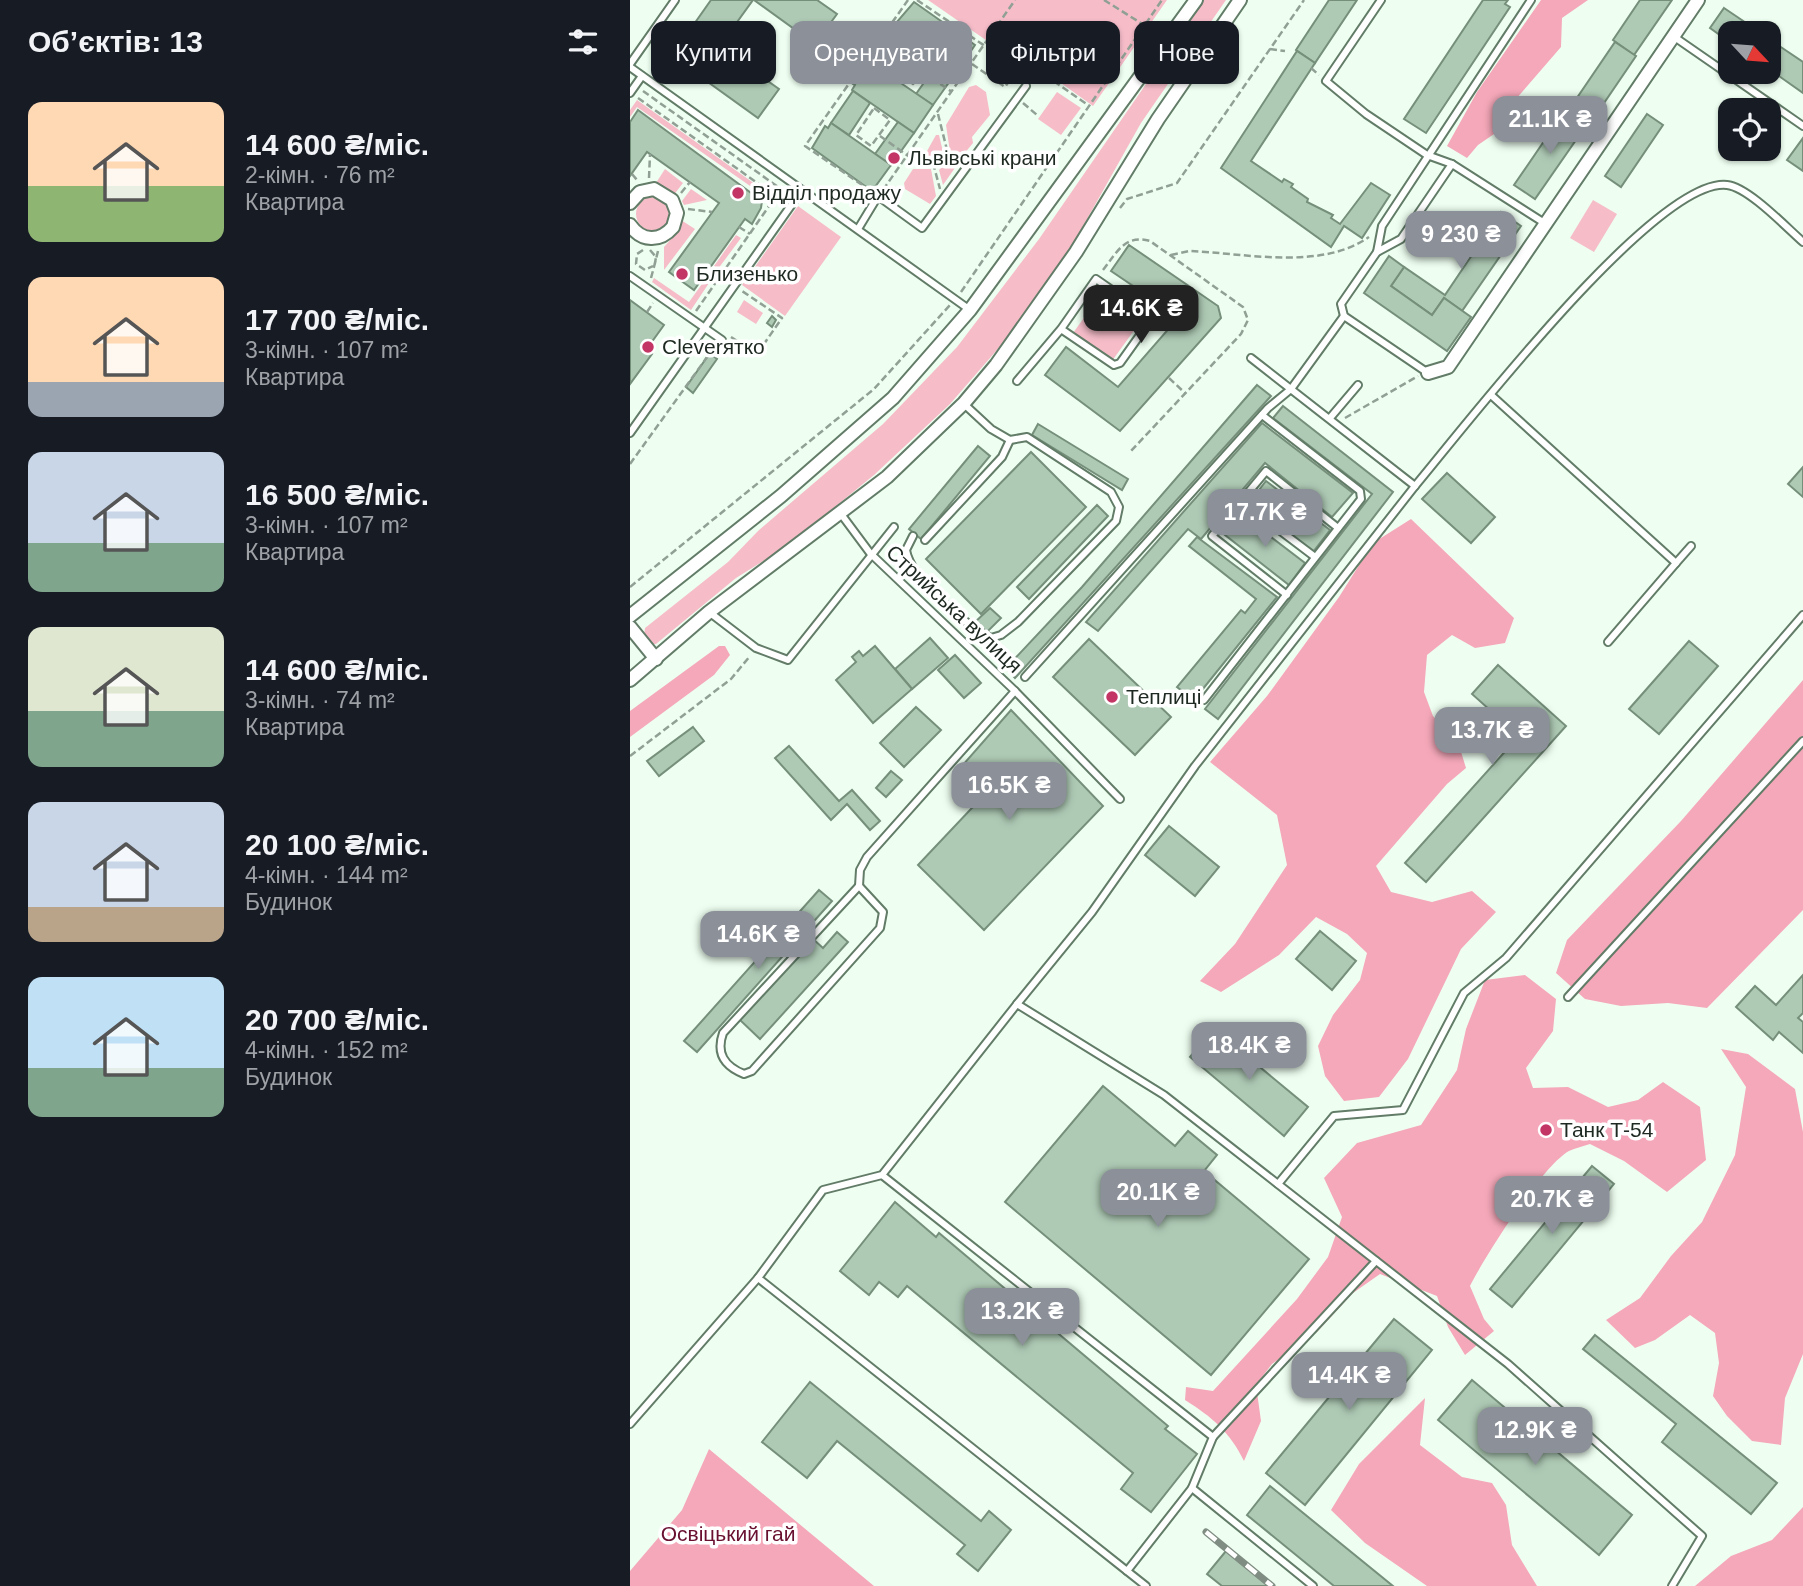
<!DOCTYPE html>
<html lang="uk">
<head>
<meta charset="utf-8">
<style>
	body { margin:0; font-family:Helvetica,sans-serif; background:#20242c; color:#f1f3f6; height:100vh; display:flex; flex-direction:column; font-size:26px; white-space:nowrap }
	* { box-sizing:border-box; margin:0 }
	p { font-size:23px; color:#9ea1a6 }
	.icon { flex:none; width:38px; height:38px; fill:none; stroke:currentColor; stroke-width:2; stroke-linecap:round; stroke-linejoin:round }
	.map { position:relative; flex:1; overflow:hidden }
	.panel { display:flex; flex-direction:column; background:#171b24; width:630px }
	.panel>* { flex:none }
	.hud { position:absolute; left:21px; top:21px; width:665px; height:63px; display:flex; gap:14px }
	.needle { width:46px; rotate:116deg }
	.controls { position:absolute; left:1088px; top:21px; display:grid; gap:14px }
	.controls a { display:grid; place-items:center; width:63px; height:63px; border-radius:14px; background:#171b24; box-shadow:0 2px 5px #0004; font-size:35px }
	.price { position:absolute; translate:-50% -60px; padding:0 16px; border-radius:14px; background:#8c9099; color:#fff; font-size:23px; line-height:46px; filter:drop-shadow(0 2px 4px #0008) }
	.price::after { content:''; position:absolute; left:50%; top:42px; width:21px; height:16px; margin-left:-10px; background:inherit; clip-path:polygon(0 0,100% 0,50% 100%) }
	.price.on { background:#222; color:#fff }
	ul { padding:0; list-style:none }
	li { display:flex; align-items:center; gap:21px; height:175px; padding:0 28px }
	li span { display:grid; place-items:center; flex:none; width:196px; height:140px; border-radius:14px; color:#555 }
	li>.icon { margin-inline-start:auto }
	span .icon { width:84px; height:84px; fill:#fffc; stroke-width:1 }
	li b { font-size:30px }
	h2 { display:flex; justify-content:space-between; align-items:center; height:84px; padding:0 28px; font-size:30px }
	.tag { padding:0 24px; border-radius:14px; background:#171b24; box-shadow:0 2px 5px #0004; font-size:24px; line-height:63px }
	.tag.on { background:#8c9099; color:#fff }
	main { display:flex; flex:1; min-height:0 }
	.map>svg:first-child { display:block }
	.green { fill:#f6bdc9 }
	.forest { fill:#f5a8b9 }
	.building { fill:#aecab5; stroke:#758f7b; stroke-width:2 }
	.lines { fill:none; stroke-linecap:round; stroke-linejoin:round }
	.service-casing { stroke:#627c68; stroke-width:10 }
	.minor-casing { stroke:#627c68; stroke-width:16 }
	.path { stroke:#91a094; stroke-width:2.5; stroke-dasharray:7 3.5; stroke-linecap:butt }
	.service { stroke:#fff; stroke-width:6 }
	.minor { stroke:#fff; stroke-width:12 }
	.rail-casing { stroke:#7f8d82; stroke-width:7 }
	.rail { stroke:#fff; stroke-width:4.5; stroke-dasharray:13; stroke-linecap:butt }
	.poi-dot { fill:#c33565; stroke:#fff; stroke-width:2.5 }
	.labels { text-anchor:middle; stroke-width:7; stroke-linejoin:round; paint-order:stroke }
	.poi-label { font-size:21px; fill:#1e2921; stroke:#fff; text-anchor:start }
	.street-label { font-size:21px; fill:#1e2921; stroke:#fff }
	.park-label { font-size:21px; fill:#691031; stroke:#fff }
</style>
</head>
<body>
<main>
<section class="panel">
<h2>Об’єктів: 13<svg class="icon" aria-label="filters" viewBox="0 0 24 24"><path d="M4 7h16M4 17h16"/><circle cx="9" cy="7" r="2"/><circle cx="15" cy="17" r="2"/></svg></h2>
<ul>
<li><span style="background:linear-gradient(#ffd9b3 60%,#8fb573 0)"><svg class="icon" aria-label="home" viewBox="0 0 24 24"><path d="M3 11l9-7 9 7M6 9v11h12V9"/></svg></span><div><b>14 600 ₴/міс.</b><p>2-кімн. · 76 m²</p><p>Квартира</p></div></li>
<li><span style="background:linear-gradient(#ffd9b3 75%,#9aa5b1 0)"><svg class="icon" aria-label="home" viewBox="0 0 24 24"><path d="M3 11l9-7 9 7M6 9v11h12V9"/></svg></span><div><b>17 700 ₴/міс.</b><p>3-кімн. · 107 m²</p><p>Квартира</p></div></li>
<li><span style="background:linear-gradient(#c9d6e8 65%,#7fa58c 0)"><svg class="icon" aria-label="home" viewBox="0 0 24 24"><path d="M3 11l9-7 9 7M6 9v11h12V9"/></svg></span><div><b>16 500 ₴/міс.</b><p>3-кімн. · 107 m²</p><p>Квартира</p></div></li>
<li><span style="background:linear-gradient(#dfe7d0 60%,#7fa58c 0)"><svg class="icon" aria-label="home" viewBox="0 0 24 24"><path d="M3 11l9-7 9 7M6 9v11h12V9"/></svg></span><div><b>14 600 ₴/міс.</b><p>3-кімн. · 74 m²</p><p>Квартира</p></div></li>
<li><span style="background:linear-gradient(#c9d6e8 75%,#b9a48a 0)"><svg class="icon" aria-label="home" viewBox="0 0 24 24"><path d="M3 11l9-7 9 7M6 9v11h12V9"/></svg></span><div><b>20 100 ₴/міс.</b><p>4-кімн. · 144 m²</p><p>Будинок</p></div></li>
<li><span style="background:linear-gradient(#bfe0f5 65%,#7fa58c 0)"><svg class="icon" aria-label="home" viewBox="0 0 24 24"><path d="M3 11l9-7 9 7M6 9v11h12V9"/></svg></span><div><b>20 700 ₴/міс.</b><p>4-кімн. · 152 m²</p><p>Будинок</p></div></li>
</ul>
</section>
<div class="map">
<svg width="1173" height="1586" viewBox="0 0 1173 1586">
	<rect width="100%" height="100%" fill="#eefff1"/>
	<g class="green">
		<path d="M298,0H537L463,106L417,73L408,76Z"/>
		<path d="M574,0H596L511,123L438,253L380,335L320,404L244,475L157,546L106,578L26,644H21L14,636L15,628L98,562L129,530L253,424L327,347L409,239Z"/>
		<path d="M346,85L356,92L360,115L342,137L343,143L334,154L326,156L320,152L316,125L339,87Z"/>
		<path d="M427,92L451,108L431,135L408,119Z"/>
		<path d="M7,100L125,184L123,188L7,107L0,117V110Z"/>
		<path d="M306,135H309L314,156L292,160Z"/>
		<path d="M325,163L327,165L313,185L309,170L313,166Z"/>
		<path d="M35,169L53,183L43,196L24,186Z"/>
		<path d="M283,169H301L306,196L300,204L275,189L274,183Z"/>
		<path d="M61,189L77,200L54,205L52,201Z"/>
		<circle cx="23" cy="214" r="17"/>
		<path d="M963,200L987,214L964,252L940,238Z"/>
		<path d="M168,206L211,237L155,316L112,285Z"/>
		<path d="M51,220L65,229L34,270V247L48,231Z"/>
		<path d="M106,235L111,238L88,269L84,266Z"/>
		<path d="M77,277L81,280L61,310L22,282L24,278L59,302Z"/>
		<path d="M474,290L513,318L482,361L443,333Z"/>
		<path d="M114,300L133,313L126,324L107,312Z"/>
	</g>
	<g class="forest">
		<path d="M911,0H958L932,18L931,47L873,114L867,132L848,145L837,158L817,146L847,92Z"/>
		<path d="M781,519L884,618L875,643L845,648L822,635L797,655L794,692L803,716L828,742L836,768L817,784L746,866L761,892L802,902L842,891L866,912L831,949L778,1059L749,1097L714,1101L695,1076L688,1046L703,1015L730,980L737,953L717,934L686,917L649,955L591,992L570,981L605,944L657,865L647,815L580,762L637,696L709,597L743,543Z"/>
		<path d="M89,646H95L100,655L84,675L0,737V711Z"/>
		<path d="M1173,680V910L1077,1008L1038,1003L991,1006L955,999L926,973L937,940L1051,821Z"/>
		<path d="M895,975L926,999L923,1031L896,1068L903,1088L938,1087L978,1107L1008,1100L1033,1082L1070,1107L1076,1160L1037,1192L994,1161L960,1144C954,1146 945,1148 939,1151C912,1166 855,1256 840,1286L854,1319L864,1331L835,1355L818,1327L807,1296L750,1274L723,1293L687,1332L642,1364L626,1385L631,1421L614,1461C600,1432 582,1417 555,1400L556,1387L583,1391L667,1299L698,1257L712,1217L694,1178L727,1143L791,1125L827,1070L836,1029L855,980Z"/>
		<path d="M1091,1049L1118,1054L1165,1089L1173,1132V1354L1155,1398L1151,1445L1122,1441L1097,1416L1083,1396L1089,1363L1085,1333L1060,1315L1025,1340L1005,1348L976,1320L1010,1298L1041,1256L1072,1222L1105,1155L1116,1087Z"/>
		<path d="M795,1398L790,1445L832,1477L862,1483L876,1505L882,1545L907,1586H797L735,1543L701,1510L729,1464Z"/>
		<path d="M79,1449L244,1586H0V1571L52,1510Z"/>
		<path d="M1173,1507V1586H1065L1101,1556L1142,1540Z"/>
	</g>
	<g class="building">
		<path d="M81,0H123L89,47L62,27Z"/>
		<path d="M124,0H187L207,14L185,44Z"/>
		<path d="M699,0H727L685,63L666,50Z"/>
		<path d="M853,0H878L875,4L880,7L796,133L774,119Z"/>
		<path d="M1010,0H1042L1004,55L983,40Z"/>
		<path d="M284,2L345,45L327,71L267,29L269,25L266,23Z"/>
		<path d="M1094,8L1131,33H1101V43L1080,28Z"/>
		<path d="M267,29L284,42L260,76L242,64Z"/>
		<path d="M1139,39L1173,62V93L1139,69Z"/>
		<path d="M985,42L1006,56L957,128L936,114Z"/>
		<path d="M85,44L149,89L128,118L64,72Z"/>
		<path d="M667,51L685,63L621,161L652,182L654,179L663,184L661,187L678,199L677,202L703,215L701,218L710,224L741,183L760,195L732,238L714,226L701,247L591,168Z"/>
		<path d="M310,60L327,71L303,105L286,94Z"/>
		<path d="M240,62L303,105L284,133L222,90L225,85L223,84Z"/>
		<path d="M223,91L240,103L219,135L201,123Z"/>
		<path d="M8,110L132,201L131,208L122,224L115,219L64,290L39,272L89,203L17,152L0,176V122Z"/>
		<path d="M934,112L955,127L905,199L884,185Z"/>
		<path d="M1017,114L1033,125L991,187L975,176Z"/>
		<path d="M268,122L284,133L261,165L245,154Z"/>
		<path d="M201,123L261,165L242,191L182,148L195,126L198,128Z"/>
		<path d="M1173,138V171L1157,160Z"/>
		<path d="M871,212L891,226L832,311L814,298L802,315L761,286L774,267L815,295Z"/>
		<path d="M499,245L588,306L591,318L490,431L415,375L436,347L488,387L549,317L481,271Z"/>
		<path d="M759,256L774,267L761,286L802,315L814,298L841,317L817,351L734,293Z"/>
		<path d="M0,300L34,325L16,350L22,354L0,384Z"/>
		<path d="M142,316L146,320L142,327L137,323Z"/>
		<path d="M80,353L87,359L63,393L56,387Z"/>
		<path d="M627,385L641,396L385,678L376,668L452,587Z"/>
		<path d="M653,406L763,492L588,719L575,709L742,494L643,418Z"/>
		<path d="M632,423L723,493L702,517L635,463L571,539L558,529L468,631L456,622Z"/>
		<path d="M408,424L498,479L492,490L402,435Z"/>
		<path d="M348,446L360,456L291,539L279,529Z"/>
		<path d="M401,452L456,507L351,614L296,559Z"/>
		<path d="M1173,467V497L1158,484Z"/>
		<path d="M817,473L865,517L841,543L792,499Z"/>
		<path d="M636,481L700,530L683,552L619,503Z"/>
		<path d="M467,505L478,516L399,599L387,587Z"/>
		<path d="M611,514L675,563L659,585L595,535Z"/>
		<path d="M567,537L647,597L564,700L547,687L611,610L615,613L626,599L559,546Z"/>
		<path d="M360,608L371,618L356,633L344,623Z"/>
		<path d="M300,638L318,658L282,689L265,669Z"/>
		<path d="M459,639L541,717L505,755L423,677Z"/>
		<path d="M1059,641L1088,666L1029,734L999,709Z"/>
		<path d="M245,646L282,689L243,723L206,680L226,662L222,657L229,651L233,656Z"/>
		<path d="M325,655L351,683L334,698L308,670Z"/>
		<path d="M868,665L936,726L796,882L775,863L889,736L842,694Z"/>
		<path d="M286,707L311,730L274,767L250,743Z"/>
		<path d="M381,710L473,806L354,930L288,865L358,791L332,766Z"/>
		<path d="M63,727L74,741L29,776L17,761Z"/>
		<path d="M159,746L209,801L222,790L250,821L240,830L217,804L201,820L145,758Z"/>
		<path d="M261,771L272,780L256,797L246,788Z"/>
		<path d="M539,826L589,867L565,896L515,855Z"/>
		<path d="M189,890L202,901L67,1052L54,1041Z"/>
		<path d="M690,931L726,961L702,990L666,959Z"/>
		<path d="M207,932L218,942L130,1039L110,1020L183,939L193,948Z"/>
		<path d="M1173,975V1013L1168,1018L1173,1022V1053L1149,1032L1143,1040L1106,1007L1125,986L1146,1005Z"/>
		<path d="M584,1029L678,1107L654,1136L560,1057Z"/>
		<path d="M473,1086L545,1146L558,1131L587,1155L574,1171L679,1259L581,1375L375,1202Z"/>
		<path d="M962,1166L984,1184L882,1307L860,1289Z"/>
		<path d="M265,1202L306,1237L309,1233L538,1426L535,1429L567,1454L521,1512L491,1489L503,1473L277,1286L268,1297L249,1282L239,1295L210,1271Z"/>
		<path d="M764,1319L802,1350L675,1505L636,1473Z"/>
		<path d="M965,1335L1147,1483L1121,1514L1032,1442L1046,1424L953,1349Z"/>
		<path d="M842,1380L1002,1515L969,1555L808,1420Z"/>
		<path d="M180,1382L351,1521L359,1511L381,1530L348,1571L327,1554L335,1545L207,1441L177,1478L132,1442Z"/>
		<path d="M640,1486L763,1586H704L617,1515Z"/>
		<path d="M596,1551L639,1586H592L577,1574Z"/>
	</g>
	<g class="lines">
		<g class="service-casing">
			<g id="service">
				<path d="M751,0L696,81L736,114L797,155L822,164L916,224"/>
				<path d="M1043,36L1173,126"/>
				<path d="M0,64L45,0"/>
				<path d="M0,67L340,310"/>
				<path d="M0,93L12,76"/>
				<path d="M228,229L248,196L292,228L396,86"/>
				<path d="M747,252L752,226L901,0"/>
				<path d="M0,276L92,340"/>
				<path d="M798,373L714,316L711,304L747,252L771,239L822,164"/>
				<path d="M387,381L431,329L466,279L515,313L520,321L490,363L484,365L431,329"/>
				<path d="M861,395L1046,563L978,642"/>
				<path d="M700,418L728,385"/>
				<path d="M0,433L172,190"/>
				<path d="M785,486C833,429 1026,177 1097,185C1118,187 1156,227 1173,242"/>
				<path d="M611,501L685,557"/>
				<path d="M211,514L240,553L385,691L237,857L230,870L229,886"/>
				<path d="M283,536L276,550C281,579 336,625 361,638L371,635L388,622L486,521L489,507L481,492L397,437L380,440"/>
				<path d="M295,540L372,457L380,440L361,429L334,404"/>
				<path d="M1046,563L1061,546"/>
				<path d="M657,595L582,536L636,471L708,528"/>
				<path d="M79,612L126,648L158,660L264,527"/>
				<path d="M395,677L638,408L661,389L714,316"/>
				<path d="M385,691L490,799"/>
				<path d="M574,700L731,499L730,491L632,415"/>
				<path d="M229,886L253,912L250,928L122,1071L114,1074C94,1066 86,1053 93,1033Z"/>
				<path d="M938,997L1173,741"/>
				<path d="M387,1004L462,912L565,766L785,486L621,358"/>
				<path d="M252,1175L193,1190L128,1278L497,1571L562,1488L583,1437L252,1175L387,1004L534,1095L878,1364L1072,1536L1042,1586"/>
				<path d="M648,1184L704,1116L773,1110L834,993L876,958L1173,615"/>
				<path d="M0,1424L128,1278"/>
				<path d="M583,1437L746,1261"/>
				<path d="M562,1488L683,1586"/>
				<path d="M497,1571L516,1586"/>
			</g>
		</g>
		<g class="minor-casing">
			<g id="minor">
				<path d="M0,203L10,192L24,189L42,200L47,213L43,227C30,242 12,242 0,225"/>
				<path d="M798,373L818,367L1068,0"/>
				<path d="M0,616L151,496L263,398L340,310L566,0"/>
				<path d="M0,627L26,659"/>
				<path d="M0,680L79,612L257,477L334,403L366,365L446,252L528,119L610,0"/>
			</g>
		</g>
		<g class="path">
			<path d="M287,0L355,46"/>
			<path d="M474,0L514,25"/>
			<path d="M284,46L302,59L283,84L268,71Z"/>
			<path d="M640,49L655,51"/>
			<path d="M342,64L375,87L389,67L405,79L418,77L458,105"/>
			<path d="M681,68L689,75"/>
			<path d="M293,72L322,92"/>
			<path d="M13,91L151,189L153,199"/>
			<path d="M8,98L154,202"/>
			<path d="M393,103L407,115"/>
			<path d="M244,108L260,120L241,146L226,135Z"/>
			<path d="M308,114L320,162"/>
			<path d="M250,136L291,165L330,160"/>
			<path d="M303,163L310,189"/>
			<path d="M2,174L7,180"/>
			<path d="M19,178L20,154"/>
			<path d="M253,190L385,0"/>
			<path d="M241,191L175,146L278,0"/>
			<path d="M51,193L60,182"/>
			<path d="M490,208L497,199L547,183L674,0"/>
			<path d="M58,209L82,212"/>
			<path d="M109,227L120,234"/>
			<path d="M13,250L7,254L6,264L15,270L23,266"/>
			<path d="M20,250L26,257L25,263L28,251"/>
			<path d="M541,255L559,251C615,253 690,271 739,237"/>
			<path d="M80,268L91,276"/>
			<path d="M473,270C487,252 495,234 520,241L613,307L618,320L611,334L501,451"/>
			<path d="M21,278L25,263"/>
			<path d="M331,292L532,0"/>
			<path d="M66,311L146,196"/>
			<path d="M17,312L23,303"/>
			<path d="M101,337L127,354L152,318L112,291"/>
			<path d="M539,378L555,393"/>
			<path d="M715,418L788,376"/>
			<path d="M0,464L80,353L71,347"/>
			<path d="M0,587L244,389L320,305"/>
			<path d="M0,756L101,679L120,656"/>
		</g>
		<use href="#service" class="service"/>
		<use href="#minor" class="minor"/>
		<g class="rail-casing">
			<path id="rail" d="M576,1532L642,1586"/>
		</g>
		<use href="#rail" class="rail"/>
	</g>
	<g class="poi-dot">
		<circle cx="264" cy="158" r="7"/>
		<circle cx="108" cy="193" r="7"/>
		<circle cx="52" cy="274" r="7"/>
		<circle cx="18" cy="347" r="7"/>
		<circle cx="482" cy="697" r="7"/>
		<circle cx="916" cy="1130" r="7"/>
	</g>
	<g class="labels">
		<g class="poi-label">
			<text x="278" y="165">Львівські крани</text>
			<text x="122" y="200">Відділ продажу</text>
			<text x="66" y="281">Близенько</text>
			<text x="32" y="354">Cleverятко</text>
			<text x="496" y="704">Теплиці</text>
			<text x="930" y="1137">Танк Т-54</text>
		</g>
		<g class="street-label">
			<text transform="translate(324 609) rotate(43)" y="7">Стрийська вулиця</text>
		</g>
		<g class="park-label">
			<text x="98" y="1541">Освіцький гай</text>
		</g>
	</g>
</svg>
<div class="controls">
<a><svg class="needle" viewBox="-14 -14 28 28"><path d="M0-13l5 13h-10z" fill="#e53935"/><path d="M0 13l5-13h-10z" fill="#9ea1a6"/></svg></a>
<a><svg class="icon" aria-label="locate" viewBox="0 0 24 24"><circle cx="12" cy="12" r="6"/><path d="M12 2v4M12 18v4M2 12h4M18 12h4"/></svg></a>
</div>
<b class="price" style="left:920px;top:156px">21.1K ₴</b>
<b class="price" style="left:831px;top:271px">9 230 ₴</b>
<b class="price on" style="left:511px;top:345px">14.6K ₴</b>
<b class="price" style="left:635px;top:549px">17.7K ₴</b>
<b class="price" style="left:862px;top:767px">13.7K ₴</b>
<b class="price" style="left:379px;top:822px">16.5K ₴</b>
<b class="price" style="left:128px;top:971px">14.6K ₴</b>
<b class="price" style="left:619px;top:1082px">18.4K ₴</b>
<b class="price" style="left:528px;top:1229px">20.1K ₴</b>
<b class="price" style="left:922px;top:1236px">20.7K ₴</b>
<b class="price" style="left:392px;top:1348px">13.2K ₴</b>
<b class="price" style="left:719px;top:1412px">14.4K ₴</b>
<b class="price" style="left:905px;top:1467px">12.9K ₴</b>
<div class="hud">
<a class="tag">Купити</a>
<a class="tag on">Орендувати</a>
<a class="tag">Фільтри</a>
<a class="tag">Нове</a>
</div>
</div>
</main>
</body>
</html>
